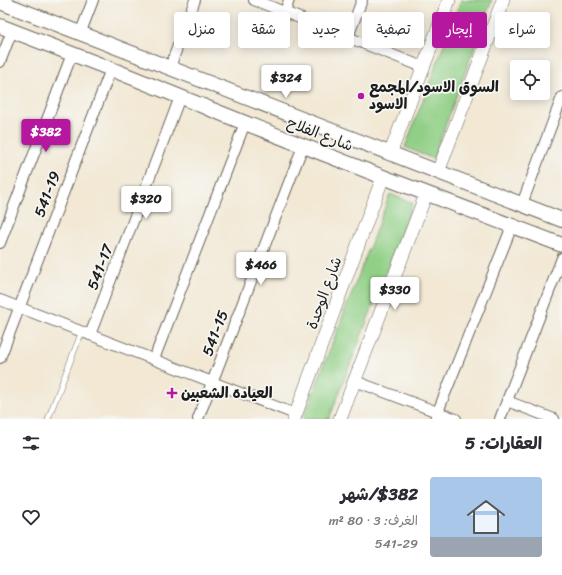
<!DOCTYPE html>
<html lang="ar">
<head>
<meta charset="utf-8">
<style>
	body { margin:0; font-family:Sriracha,"Playpen Sans Arabic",sans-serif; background:#f7f7f7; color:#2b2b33; direction:rtl; height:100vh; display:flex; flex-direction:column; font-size:15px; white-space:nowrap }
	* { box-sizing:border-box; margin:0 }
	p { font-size:13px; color:#7c7c81 }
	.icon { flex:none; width:22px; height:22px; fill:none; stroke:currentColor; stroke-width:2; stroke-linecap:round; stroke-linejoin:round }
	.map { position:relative; height:419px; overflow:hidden; direction:ltr }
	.sheet { display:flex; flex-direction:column; background:#fff; flex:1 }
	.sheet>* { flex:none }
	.hud { position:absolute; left:12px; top:12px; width:538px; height:36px; direction:rtl; display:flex; gap:8px }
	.tools { position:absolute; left:510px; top:60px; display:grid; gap:8px }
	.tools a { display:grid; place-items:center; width:40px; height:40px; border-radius:4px; background:#fff; box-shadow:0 2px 10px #0003; font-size:20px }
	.price { position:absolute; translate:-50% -34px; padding:0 9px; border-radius:4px; background:#fff; color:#222; font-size:13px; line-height:26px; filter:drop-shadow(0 1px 2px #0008) }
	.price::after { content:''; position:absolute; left:50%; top:24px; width:12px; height:9px; margin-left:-6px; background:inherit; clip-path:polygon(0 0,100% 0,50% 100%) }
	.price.current { background:#b5179e; color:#fff }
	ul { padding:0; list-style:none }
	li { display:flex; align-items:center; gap:12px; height:100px; padding:0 20px }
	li+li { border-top:1px solid #e1e1e2 }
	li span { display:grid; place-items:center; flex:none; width:112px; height:80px; border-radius:4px; color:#555 }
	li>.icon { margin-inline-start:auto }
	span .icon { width:48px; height:48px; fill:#fffc; stroke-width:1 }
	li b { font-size:17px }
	h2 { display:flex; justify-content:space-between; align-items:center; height:48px; padding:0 20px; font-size:17px }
	.tag { padding:0 14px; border-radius:4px; background:#fff; box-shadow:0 2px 10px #0003; font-size:14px; line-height:36px }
	.tag.current { background:#b5179e; color:#fff }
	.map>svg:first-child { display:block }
	.green { fill:#90cf85; stroke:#567650 }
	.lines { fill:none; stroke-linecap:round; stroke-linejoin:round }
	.service-casing { stroke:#67635c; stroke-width:6 }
	.minor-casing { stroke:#67635c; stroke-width:12 }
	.tertiary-casing { stroke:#67635c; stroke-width:14 }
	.secondary-casing { stroke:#67635c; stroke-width:16 }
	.service { stroke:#fff; stroke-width:5 }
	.minor { stroke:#fff; stroke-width:10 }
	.tertiary { stroke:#fff; stroke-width:13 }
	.secondary { stroke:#fff; stroke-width:14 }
	.poi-dot { fill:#b5179e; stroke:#f6f6f2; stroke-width:1.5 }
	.labels { text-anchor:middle; stroke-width:3.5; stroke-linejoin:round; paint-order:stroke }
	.poi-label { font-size:15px; font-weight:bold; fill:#1c1c1c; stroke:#f6f6f2; text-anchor:start }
	.street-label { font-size:15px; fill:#1c1c1c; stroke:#f6f6f2 }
</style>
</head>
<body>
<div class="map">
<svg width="562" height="419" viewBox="0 0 562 419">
	<rect width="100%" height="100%" fill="#f6f6f2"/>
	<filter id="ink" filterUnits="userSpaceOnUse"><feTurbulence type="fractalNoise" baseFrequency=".025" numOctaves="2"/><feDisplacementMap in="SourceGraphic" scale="8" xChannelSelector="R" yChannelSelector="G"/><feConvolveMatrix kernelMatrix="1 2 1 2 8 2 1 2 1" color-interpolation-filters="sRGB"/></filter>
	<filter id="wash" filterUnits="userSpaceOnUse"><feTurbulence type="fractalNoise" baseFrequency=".012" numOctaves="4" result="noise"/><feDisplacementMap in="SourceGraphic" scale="16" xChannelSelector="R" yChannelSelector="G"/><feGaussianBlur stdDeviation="0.9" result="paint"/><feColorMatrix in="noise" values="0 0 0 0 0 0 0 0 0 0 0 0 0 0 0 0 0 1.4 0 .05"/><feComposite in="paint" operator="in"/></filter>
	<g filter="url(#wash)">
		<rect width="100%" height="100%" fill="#f2e8d4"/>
		<g class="green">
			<path d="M461,0H492L433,159L405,147Z"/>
			<path d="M390,194L413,203L329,419H303Z"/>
		</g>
	</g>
	<g filter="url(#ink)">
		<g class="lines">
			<g class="service-casing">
				<path id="service" d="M48,419L82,331"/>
			</g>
			<g class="minor-casing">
				<g id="minor">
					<path d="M254,0L423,67"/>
					<path d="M285,12L289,0"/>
					<path d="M80,34L93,0"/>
					<path d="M348,37L362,0"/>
					<path d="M0,62L12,31"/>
					<path d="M170,67L195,0"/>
					<path d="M522,204L562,97"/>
					<path d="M0,243L72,54"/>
					<path d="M0,300L295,414"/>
					<path d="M90,335L180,97"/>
					<path d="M0,358L111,69"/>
					<path d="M154,359L245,123"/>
					<path d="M355,381L456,419"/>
					<path d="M507,401L554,419"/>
					<path d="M198,419L303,146"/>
					<path d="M435,419L512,226"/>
					<path d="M500,419L562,258"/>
				</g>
			</g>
			<g class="tertiary-casing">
				<g id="tertiary">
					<path d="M390,154L449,0"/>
					<path d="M438,172L503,0"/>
					<path d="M294,419L383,177"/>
					<path d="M340,419L426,194"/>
				</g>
			</g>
			<g class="secondary-casing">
				<g id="secondary">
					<path d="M0,2L562,220"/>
					<path d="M0,26L111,69L245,123L383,177L562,245"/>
				</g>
			</g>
			<use href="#service" class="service"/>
			<use href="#minor" class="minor"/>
			<use href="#tertiary" class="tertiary"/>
			<use href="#secondary" class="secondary"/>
		</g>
	</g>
	<g class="poi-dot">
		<circle cx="361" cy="96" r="4"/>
		<path d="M170 387h4v4h4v4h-4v4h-4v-4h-4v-4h4z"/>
	</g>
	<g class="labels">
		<g class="poi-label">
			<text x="369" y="92">السوق الاسود/المجمع<tspan x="369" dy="17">الاسود</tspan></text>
			<text x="181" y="398">العياده الشعبين</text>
		</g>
		<g class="street-label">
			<text transform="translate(320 134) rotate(21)" y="5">شارع الفلاح</text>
			<text transform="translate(47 194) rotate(-69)" y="5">541-19</text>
			<text transform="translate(100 267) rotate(-69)" y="5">541-17</text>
			<text transform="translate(324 293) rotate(-70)" y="5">شارع الوحدة</text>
			<text transform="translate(215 333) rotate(-69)" y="5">541-15</text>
		</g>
	</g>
</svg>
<div class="tools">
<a><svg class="icon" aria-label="locate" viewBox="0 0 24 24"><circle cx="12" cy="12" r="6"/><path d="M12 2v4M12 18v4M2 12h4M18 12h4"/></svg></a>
</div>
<b class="price" style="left:286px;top:99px">$324</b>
<b class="price current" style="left:46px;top:153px">$382</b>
<b class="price" style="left:146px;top:220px">$320</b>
<b class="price" style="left:261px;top:286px">$466</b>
<b class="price" style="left:395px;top:311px">$330</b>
<div class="hud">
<a class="tag">شراء</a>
<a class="tag current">إيجار</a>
<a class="tag">تصفية</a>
<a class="tag">جديد</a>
<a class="tag">شقة</a>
<a class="tag">منزل</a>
</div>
</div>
<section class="sheet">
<h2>العقارات: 5<svg class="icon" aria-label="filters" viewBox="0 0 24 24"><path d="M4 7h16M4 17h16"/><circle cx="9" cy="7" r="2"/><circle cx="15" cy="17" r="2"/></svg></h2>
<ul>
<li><span style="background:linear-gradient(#a9c7e8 75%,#9aa5b1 0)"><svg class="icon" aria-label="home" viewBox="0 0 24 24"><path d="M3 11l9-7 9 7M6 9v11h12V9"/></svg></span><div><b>$382/شهر</b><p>الغرف: 3 · 80 m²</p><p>541-29</p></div><svg class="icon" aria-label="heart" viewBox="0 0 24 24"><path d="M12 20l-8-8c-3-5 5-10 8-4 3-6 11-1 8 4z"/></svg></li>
</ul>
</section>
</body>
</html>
